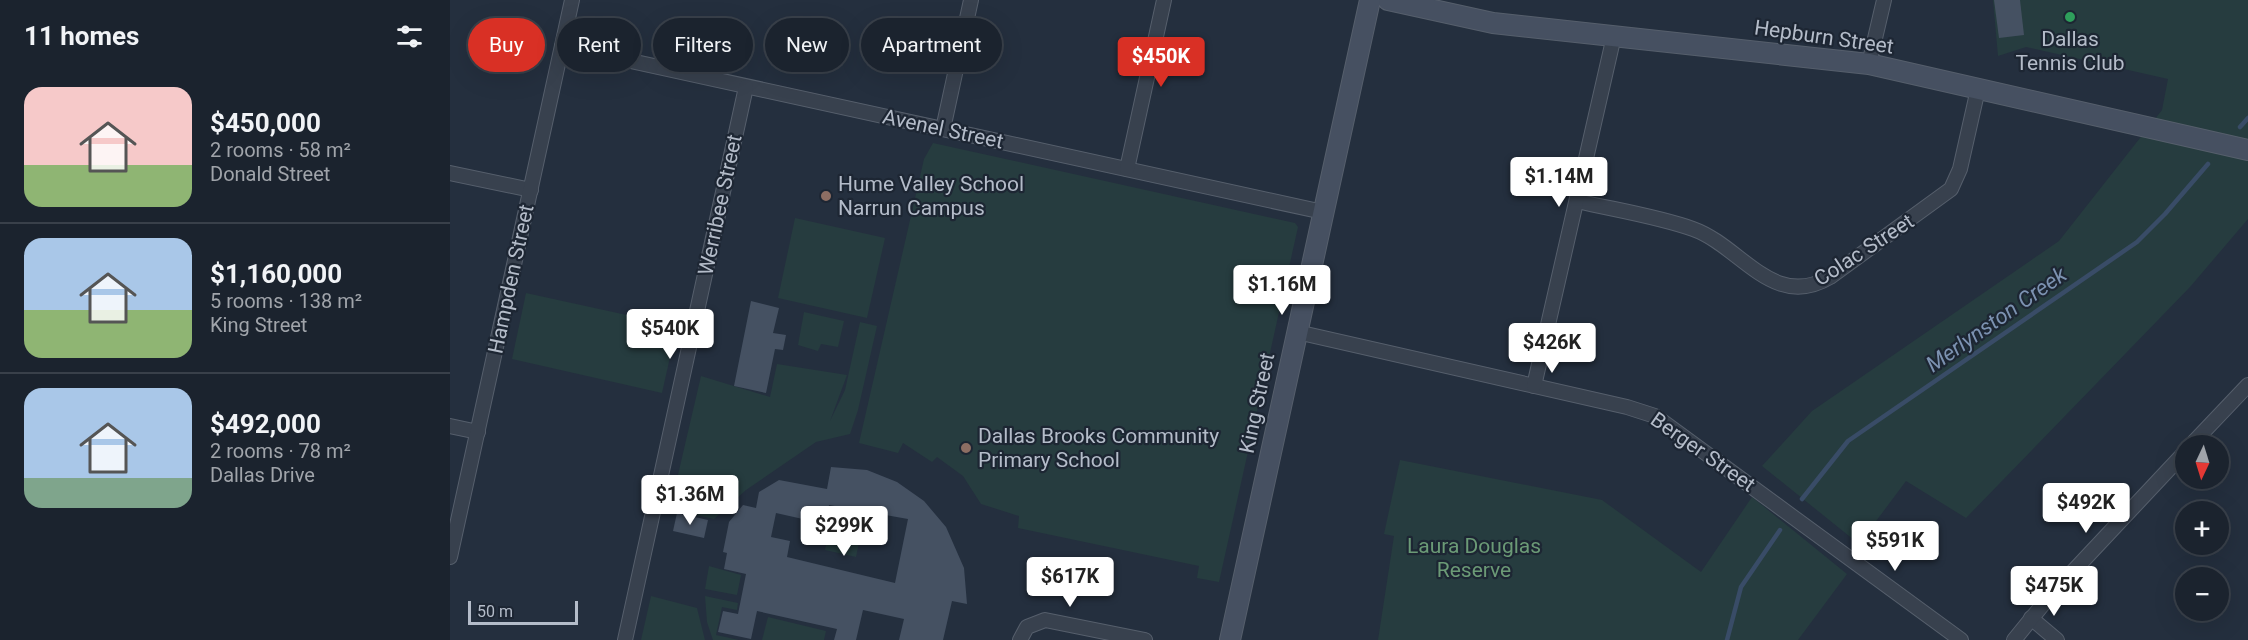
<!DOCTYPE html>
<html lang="en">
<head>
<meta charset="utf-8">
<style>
	body { margin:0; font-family:Roboto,sans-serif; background:#242b36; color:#f1f3f6; height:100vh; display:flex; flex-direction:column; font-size:22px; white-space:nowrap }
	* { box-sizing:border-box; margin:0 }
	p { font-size:20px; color:#a0a4aa }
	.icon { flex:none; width:33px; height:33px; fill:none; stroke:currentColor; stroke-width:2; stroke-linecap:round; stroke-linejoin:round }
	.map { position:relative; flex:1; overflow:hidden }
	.panel { display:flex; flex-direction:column; background:#1b232e; width:450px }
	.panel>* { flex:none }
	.guide { position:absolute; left:18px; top:18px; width:570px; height:54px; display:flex; gap:12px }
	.needle { width:39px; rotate:184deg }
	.fabs { position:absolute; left:1725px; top:435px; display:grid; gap:12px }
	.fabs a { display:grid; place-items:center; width:54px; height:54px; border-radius:50%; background:#1b232e; box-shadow:0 6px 24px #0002,0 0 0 2px #39404a; font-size:30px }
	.scale { position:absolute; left:18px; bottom:15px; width:110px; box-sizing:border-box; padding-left:6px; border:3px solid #b4bcc9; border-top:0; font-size:16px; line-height:21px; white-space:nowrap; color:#b4bcc9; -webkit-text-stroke:4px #1d2633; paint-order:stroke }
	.price { position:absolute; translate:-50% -51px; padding:0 14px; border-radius:6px; background:#fff; color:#222; font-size:20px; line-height:39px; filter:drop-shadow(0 2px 3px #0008) }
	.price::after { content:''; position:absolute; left:50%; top:36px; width:18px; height:14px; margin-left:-9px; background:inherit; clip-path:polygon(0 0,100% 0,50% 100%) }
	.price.on { background:#d93025; color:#fff }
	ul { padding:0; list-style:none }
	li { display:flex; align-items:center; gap:18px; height:150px; padding:0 24px }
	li+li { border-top:2px solid #39404a }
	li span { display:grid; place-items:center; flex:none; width:168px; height:120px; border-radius:18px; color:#555 }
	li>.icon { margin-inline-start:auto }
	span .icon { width:72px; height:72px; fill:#fffc; stroke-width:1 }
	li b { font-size:26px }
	h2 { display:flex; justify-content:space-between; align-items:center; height:72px; padding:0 24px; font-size:26px }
	.pill { padding:0 21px; border-radius:27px; background:#1b232e; box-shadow:0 6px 24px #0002,0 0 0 2px #39404a; font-size:21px; line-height:54px }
	.pill.on { background:#d93025; color:#fff }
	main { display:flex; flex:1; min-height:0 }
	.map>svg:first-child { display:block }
	.green { fill:#263c3f }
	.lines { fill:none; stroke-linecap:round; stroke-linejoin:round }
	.stream { stroke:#394c67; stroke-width:4.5 }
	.building { fill:#455162; fill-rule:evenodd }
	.street-casing { stroke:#565f6c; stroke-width:16 }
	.secondary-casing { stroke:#565f6c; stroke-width:22 }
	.street { stroke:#38414e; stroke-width:14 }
	.secondary { stroke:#465061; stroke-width:20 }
	.leisure-dot { fill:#2e9e5b; stroke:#1d2633; stroke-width:2 }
	.education-dot { fill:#8d6e63; stroke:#1d2633; stroke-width:2 }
	.labels { text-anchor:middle; stroke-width:4.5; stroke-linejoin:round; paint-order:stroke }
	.street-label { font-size:21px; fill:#b4bcc9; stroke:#1d2633 }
	.poi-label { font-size:21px; fill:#b4bcc9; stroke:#1d2633; text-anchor:start }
	.park-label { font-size:21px; fill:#6b9a76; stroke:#1d2633 }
	.water-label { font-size:22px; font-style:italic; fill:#7c92b1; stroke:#1d2633 }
</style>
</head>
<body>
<main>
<section class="panel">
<h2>11 homes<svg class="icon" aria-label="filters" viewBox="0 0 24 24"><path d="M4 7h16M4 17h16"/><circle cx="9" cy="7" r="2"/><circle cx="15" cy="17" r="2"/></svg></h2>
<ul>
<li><span style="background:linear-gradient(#f6c9c9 65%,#8fb573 0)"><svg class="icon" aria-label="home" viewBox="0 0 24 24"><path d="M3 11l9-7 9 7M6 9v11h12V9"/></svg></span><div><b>$450,000</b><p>2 rooms · 58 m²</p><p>Donald Street</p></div></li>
<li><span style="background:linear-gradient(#a9c7e8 60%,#8fb573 0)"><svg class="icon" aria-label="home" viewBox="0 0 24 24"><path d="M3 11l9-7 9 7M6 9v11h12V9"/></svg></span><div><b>$1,160,000</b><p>5 rooms · 138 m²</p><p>King Street</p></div></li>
<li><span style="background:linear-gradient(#a9c7e8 75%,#7fa58c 0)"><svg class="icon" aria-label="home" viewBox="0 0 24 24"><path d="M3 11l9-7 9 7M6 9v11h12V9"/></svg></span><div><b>$492,000</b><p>2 rooms · 78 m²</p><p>Dallas Drive</p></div></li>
</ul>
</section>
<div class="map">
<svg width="1798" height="640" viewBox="0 0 1798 640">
	<rect width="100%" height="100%" fill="#242f3e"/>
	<g class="green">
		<path d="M1543,0H1798V219L1740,287L1516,518L1456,481L1409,544L1312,466L1362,411L1609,241L1712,110L1718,79L1576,47L1548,56Z"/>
		<path d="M483,143L845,223L848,227L769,582L747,578L749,566L568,528L569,516L531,504L513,476L487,457L482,462L453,443L448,453L409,443L474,159Z"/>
		<path d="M345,218L435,238L417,318L328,298Z"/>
		<path d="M76,293L227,326L212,393L62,359Z"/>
		<path d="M354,312L394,321L388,347L371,344L368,351L348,345Z"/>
		<path d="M410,322L427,326L408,410L400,434L366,442L296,490L264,519L220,509L251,376L320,397L327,364L397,375L380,421L395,390Z"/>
		<path d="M950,460L1152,500L1251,572L1302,497L1397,574L1348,640H928L944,536L934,534Z"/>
		<path d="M384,506L415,513L406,557L375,550Z"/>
		<path d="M259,566L291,575L287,595L255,589Z"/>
		<path d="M201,596L247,608L255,640H191Z"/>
		<path d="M255,596L288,603L287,610L272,607L266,635L289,640H263L257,622Z"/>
		<path d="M318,617L376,631L374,640H312Z"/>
	</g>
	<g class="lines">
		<g class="stream">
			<path d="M1790,127L1798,118"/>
			<path d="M1352,499L1398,441L1687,242L1715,214L1758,164"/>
			<path d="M1277,640L1291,587L1330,530"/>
		</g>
	</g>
	<g class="building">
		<path d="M1544,0H1570L1574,35L1549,38Z"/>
		<path d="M301,301L329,308L323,333L336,335L333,350L325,349L316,393L284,386Z"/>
		<path d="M381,467L417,470L447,482L474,501L496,527L514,568L517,604L502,601L493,640H449L454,619L413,610L406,640H384L387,629L307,611L301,639L268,632L273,611L288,614L296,574L274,569L277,553L273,552L279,522L293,505L306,508L309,492L329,480L377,489ZM379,505L458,519L445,583L337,557L340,541L321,537L326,513L375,524Z"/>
		<path d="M227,513L258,520L254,538L223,531Z"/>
	</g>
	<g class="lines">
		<g class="street-casing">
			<g id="street">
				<path d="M112,46L873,212"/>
				<path d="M1419,64L1434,0"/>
				<path d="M493,129L521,0"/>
				<path d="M677,169L714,0"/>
				<path d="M0,173L81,190"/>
				<path d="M1127,201C1165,210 1206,216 1243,229C1291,246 1323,311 1380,277L1501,189L1510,169L1528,89"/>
				<path d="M847,332L1177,407L1205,416L1511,640"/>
				<path d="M1084,386L1164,36"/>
				<path d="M0,426L28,432"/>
				<path d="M1740,446L1798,385"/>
				<path d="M0,557L122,0"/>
				<path d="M1581,618L1607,640"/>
				<path d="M175,640L296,87"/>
				<path d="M570,640L577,627L595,620L695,640"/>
				<path d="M1564,640L1599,597L1736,451"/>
			</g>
		</g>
		<g class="secondary-casing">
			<g id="secondary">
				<path d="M938,0L1043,23L1419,64L1798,150"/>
				<path d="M780,640L920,0"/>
			</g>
		</g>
		<use href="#street" class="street"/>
		<use href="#secondary" class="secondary"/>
	</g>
	<circle class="leisure-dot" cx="1620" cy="17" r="6"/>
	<g class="education-dot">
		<circle cx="376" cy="196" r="6"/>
		<circle cx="516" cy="448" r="6"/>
	</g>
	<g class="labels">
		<g class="street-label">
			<text transform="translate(1374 37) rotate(8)" y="7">Hepburn Street</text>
			<text transform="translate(493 129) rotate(12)" y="7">Avenel Street</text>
			<text transform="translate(270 205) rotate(-78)" y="7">Werribee Street</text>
			<text transform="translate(1414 250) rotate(-33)" y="7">Colac Street</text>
			<text transform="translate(61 279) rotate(-78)" y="7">Hampden Street</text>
			<text transform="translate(807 403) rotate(-78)" y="7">King Street</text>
			<text transform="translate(1253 452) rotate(35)" y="7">Berger Street</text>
		</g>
		<g class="poi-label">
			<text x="1620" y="46" text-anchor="middle">Dallas<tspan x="1620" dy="24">Tennis Club</tspan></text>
			<text x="388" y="191">Hume Valley School<tspan x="388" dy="24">Narrun Campus</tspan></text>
			<text x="528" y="443">Dallas Brooks Community<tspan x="528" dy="24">Primary School</tspan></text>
		</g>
		<g class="park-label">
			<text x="1024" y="553">Laura Douglas<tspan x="1024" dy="24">Reserve</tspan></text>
		</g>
		<g class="water-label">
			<text transform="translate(1546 319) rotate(-35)" y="8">Merlynston Creek</text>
		</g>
	</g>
</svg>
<div class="fabs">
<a><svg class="needle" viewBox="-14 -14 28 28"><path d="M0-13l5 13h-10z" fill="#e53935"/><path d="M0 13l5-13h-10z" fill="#a0a4aa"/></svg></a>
<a>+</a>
<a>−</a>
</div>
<div class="scale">50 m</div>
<b class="price on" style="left:711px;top:88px">$450K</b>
<b class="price" style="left:1109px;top:208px">$1.14M</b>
<b class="price" style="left:832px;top:316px">$1.16M</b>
<b class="price" style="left:220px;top:360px">$540K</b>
<b class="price" style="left:1102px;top:374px">$426K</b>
<b class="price" style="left:240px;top:526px">$1.36M</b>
<b class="price" style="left:1636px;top:534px">$492K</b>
<b class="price" style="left:394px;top:557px">$299K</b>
<b class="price" style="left:1445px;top:572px">$591K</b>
<b class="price" style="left:620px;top:608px">$617K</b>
<b class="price" style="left:1604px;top:617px">$475K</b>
<div class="guide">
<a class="pill on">Buy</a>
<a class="pill">Rent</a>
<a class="pill">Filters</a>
<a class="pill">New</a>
<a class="pill">Apartment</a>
</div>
</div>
</main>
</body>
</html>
